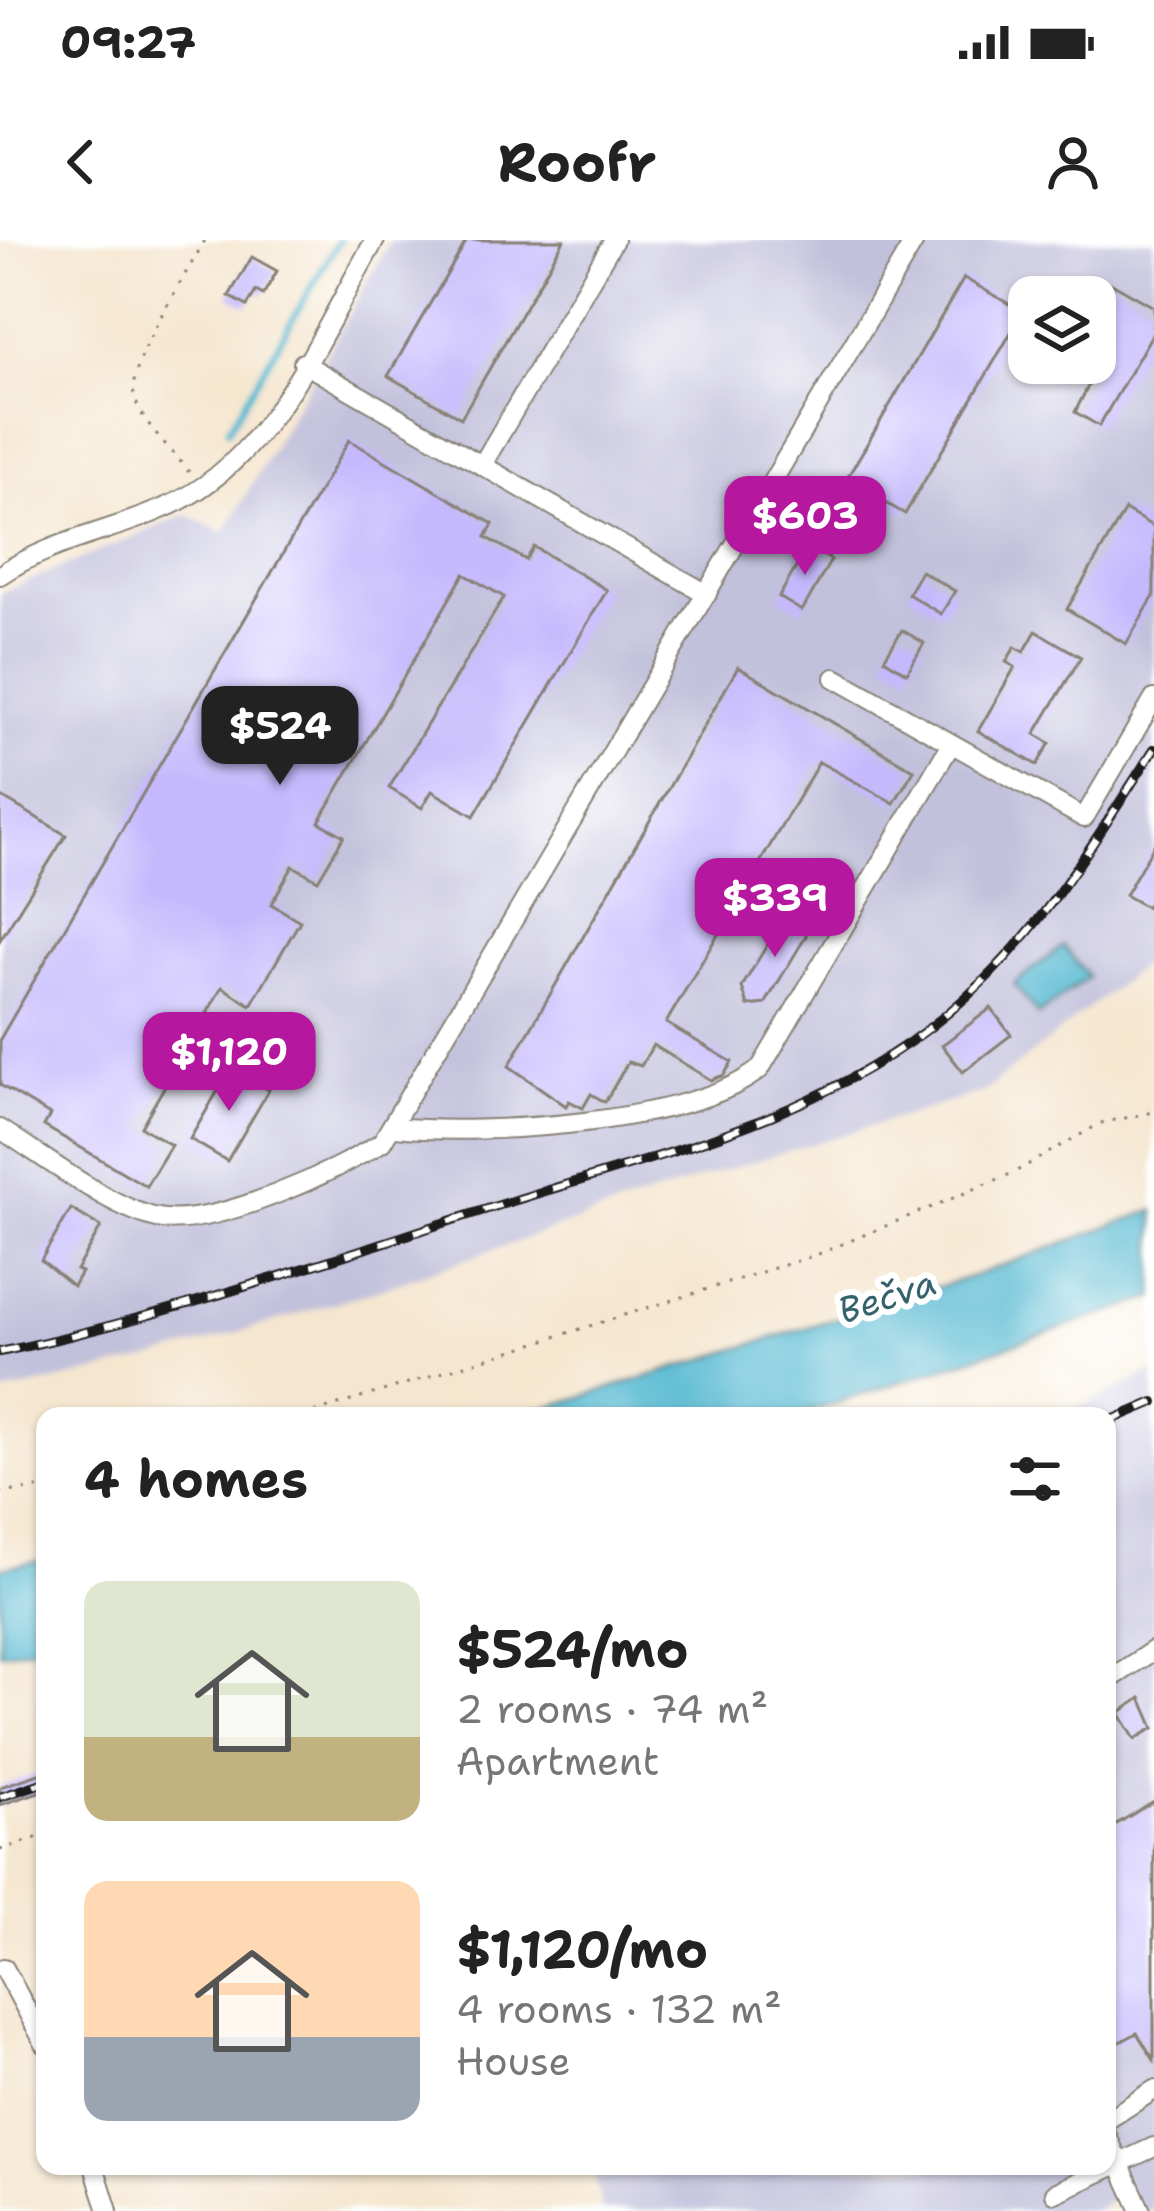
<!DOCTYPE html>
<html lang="en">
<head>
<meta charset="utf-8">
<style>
	body { margin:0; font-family:"Shantell Sans",sans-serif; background:#f2f2f2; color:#222; height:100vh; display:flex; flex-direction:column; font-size:45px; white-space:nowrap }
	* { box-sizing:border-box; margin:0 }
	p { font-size:39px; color:#767676 }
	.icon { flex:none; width:66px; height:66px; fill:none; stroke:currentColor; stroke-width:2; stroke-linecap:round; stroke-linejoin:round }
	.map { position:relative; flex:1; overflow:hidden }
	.panel { position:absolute; left:36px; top:1167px; width:1080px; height:768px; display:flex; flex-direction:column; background:#fff; border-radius:24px; box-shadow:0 3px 9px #0004 }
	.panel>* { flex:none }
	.tools { position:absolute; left:1008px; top:36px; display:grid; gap:24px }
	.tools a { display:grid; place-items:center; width:108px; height:108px; border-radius:24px; background:#fff; box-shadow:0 3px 9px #0004; font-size:60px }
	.price { position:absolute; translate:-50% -102px; padding:0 27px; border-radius:24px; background:#b5179e; color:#fff; font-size:39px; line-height:78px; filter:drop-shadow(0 3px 6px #0008) }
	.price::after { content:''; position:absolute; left:50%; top:72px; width:36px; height:27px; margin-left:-18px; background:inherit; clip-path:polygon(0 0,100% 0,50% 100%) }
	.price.current { background:#222; color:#fff }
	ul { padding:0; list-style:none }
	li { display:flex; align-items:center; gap:36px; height:300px; padding:0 48px }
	li span { display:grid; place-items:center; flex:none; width:336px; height:240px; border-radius:24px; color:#555 }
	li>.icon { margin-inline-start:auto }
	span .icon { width:144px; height:144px; fill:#fffc; stroke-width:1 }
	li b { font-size:51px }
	h2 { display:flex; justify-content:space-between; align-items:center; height:144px; padding:0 48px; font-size:51px }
	.status { display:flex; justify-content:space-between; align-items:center; height:84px; padding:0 60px; background:#fff; direction:ltr }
	.status svg { height:33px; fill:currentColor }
	header { display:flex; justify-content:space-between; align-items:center; height:156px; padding:0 48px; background:#fff; font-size:54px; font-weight:700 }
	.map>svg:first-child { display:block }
	.industrial { fill:#c2c1dc; fill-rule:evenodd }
	.water { fill:#52b8d0; stroke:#376a76; stroke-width:3 }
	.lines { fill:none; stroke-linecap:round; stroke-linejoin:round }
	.stream { stroke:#52b8d0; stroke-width:6 }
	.building { fill:#c5b9fd }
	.minor-casing { stroke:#888176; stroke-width:22 }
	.path { stroke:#888176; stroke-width:3; stroke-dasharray:3 9; stroke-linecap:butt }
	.minor { stroke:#fff; stroke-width:18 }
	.rail-casing { stroke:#1c1c1c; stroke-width:10 }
	.rail { stroke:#fff; stroke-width:6; stroke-dasharray:18; stroke-linecap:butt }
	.labels { text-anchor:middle; stroke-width:12; stroke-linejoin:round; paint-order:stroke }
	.water-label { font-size:36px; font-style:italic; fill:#34626d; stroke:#fff }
</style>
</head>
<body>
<div class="status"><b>09:27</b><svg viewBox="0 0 49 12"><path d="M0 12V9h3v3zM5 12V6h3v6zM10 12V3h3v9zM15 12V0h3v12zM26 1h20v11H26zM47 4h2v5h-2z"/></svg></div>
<header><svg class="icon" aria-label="back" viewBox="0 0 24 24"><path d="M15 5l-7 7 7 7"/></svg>Roofr<svg class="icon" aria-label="person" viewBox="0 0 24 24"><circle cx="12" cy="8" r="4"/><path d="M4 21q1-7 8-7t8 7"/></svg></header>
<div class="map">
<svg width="1154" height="1971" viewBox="0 0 1154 1971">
	<rect width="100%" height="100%" fill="#fff"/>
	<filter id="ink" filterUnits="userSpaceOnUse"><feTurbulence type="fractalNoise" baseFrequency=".00833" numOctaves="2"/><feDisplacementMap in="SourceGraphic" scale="24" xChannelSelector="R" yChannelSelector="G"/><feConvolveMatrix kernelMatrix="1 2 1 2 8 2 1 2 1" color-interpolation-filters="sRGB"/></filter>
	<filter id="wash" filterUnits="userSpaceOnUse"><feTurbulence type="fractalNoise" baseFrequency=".004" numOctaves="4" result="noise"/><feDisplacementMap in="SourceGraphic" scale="48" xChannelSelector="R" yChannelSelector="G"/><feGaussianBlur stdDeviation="2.7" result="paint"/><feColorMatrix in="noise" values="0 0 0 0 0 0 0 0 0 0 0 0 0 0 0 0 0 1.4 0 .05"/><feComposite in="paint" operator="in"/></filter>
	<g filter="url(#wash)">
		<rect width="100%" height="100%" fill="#f5e6cf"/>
		<g class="industrial">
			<path d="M391,0H1154V716L984,852L716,933L377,1050L155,1118L0,1154V353L187,274L224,293ZM1029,57H1095V123H1029Z"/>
			<path d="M1154,1132V1971H1125L1116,1956L1095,1971H602L592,1926H1107V1176H1060Z"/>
		</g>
		<g class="water">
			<path d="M1063,706L1088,737L1038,775L1014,744Z"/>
			<path d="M1154,970V1058L797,1176H520L973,1036Z"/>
			<path d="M45,1320V1405L0,1413V1328Z"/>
		</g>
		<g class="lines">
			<path class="stream" d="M228,190L339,0"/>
		</g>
		<g id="blocks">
			<g class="building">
				<path d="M467,0H564L461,178L388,136Z"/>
				<path d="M252,17L277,31L263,55L256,51L247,66L229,56Z"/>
				<path d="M1076,37L1101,51L1107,42L1117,46L1154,67V91L1099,186L1075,172L1097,129L1095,57H1064Z"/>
				<path d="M964,38L1023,72L905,274L846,240Z"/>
				<path d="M349,200L493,284L486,297L526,320L534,307L607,350L474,576L432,551L422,568L389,548L504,357L464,334L319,582L344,596L318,640L293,626L271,664L300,681L251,765L222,747L141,887L171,905L146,946L44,886L50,875L0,845V799Z"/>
				<path d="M1125,270L1154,287V356L1126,404L1067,369Z"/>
				<path d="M808,306L831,320L802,371L779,357Z"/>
				<path d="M921,331L955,351L941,374L908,354Z"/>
				<path d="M902,390L924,403L907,433L884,419Z"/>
				<path d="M1036,391L1081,417L1035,494L1050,503L1037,525L978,491L1015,427L1006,422L1015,407L1024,412Z"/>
				<path d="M738,427L914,530L894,563L819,522L666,783L732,822L724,835L711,840L653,805L641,826L628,822L605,862L591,854L583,868L569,861L566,866L509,826Z"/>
				<path d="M0,556L66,595L0,700Z"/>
				<path d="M1154,605V654L1146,667L1125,655Z"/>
				<path d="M794,674L805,680L806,696L765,764L748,766L742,747L783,678Z"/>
				<path d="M991,768L1011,795L963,832L942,805Z"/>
				<path d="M231,828L269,850L227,921L190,899Z"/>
				<path d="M71,969L101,987L76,1030L81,1032L73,1046L41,1020Z"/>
				<path d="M1141,1458L1154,1488L1135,1499L1119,1473Z"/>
				<path d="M45,1532V1550L0,1565V1547Z"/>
				<path d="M1154,1561V1820L1137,1793L1107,1809V1655L1114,1650L1107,1639V1590Z"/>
			</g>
		</g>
	</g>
	<g filter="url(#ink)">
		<use href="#blocks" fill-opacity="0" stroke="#888176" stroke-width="3"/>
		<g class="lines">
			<g class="minor-casing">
				<g id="minor">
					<path d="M303,123L707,354"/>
					<path d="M482,225L614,0"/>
					<path d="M0,335C53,299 122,290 179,261C275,212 323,89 375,0"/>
					<path d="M835,438L1084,578L1154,459"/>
					<path d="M395,887C481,896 693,884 760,829L951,504"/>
					<path d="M0,889C42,915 116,973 164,979C220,985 335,932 382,902L915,0"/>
					<path d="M1107,1441L1154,1410"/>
					<path d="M4,1728L45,1804"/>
					<path d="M1107,1880L1154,1850"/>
					<path d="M1107,1896L1141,1971"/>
					<path d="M94,1926L108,1971"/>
					<path d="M1055,1953L1154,1907"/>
				</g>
			</g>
			<g class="path">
				<path d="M189,232C174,212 139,180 134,155C127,122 188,32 205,0"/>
				<path d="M303,1176L816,1015L1013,933L1101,883L1154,872"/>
				<path d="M0,1253L45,1247"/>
				<path d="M0,1610L45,1595"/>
			</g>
			<use href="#minor" class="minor"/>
			<g class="rail-casing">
				<g id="rail">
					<path d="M0,1112C164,1077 322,1022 481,971C640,919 817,883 948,773C1038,698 1092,605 1154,509"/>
					<path d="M1107,1182L1154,1162"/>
					<path d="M0,1557L45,1542"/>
				</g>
			</g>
			<use href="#rail" class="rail"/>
		</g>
	</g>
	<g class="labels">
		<g class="water-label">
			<text transform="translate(887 1056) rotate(-18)" y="13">Bečva</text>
		</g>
	</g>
</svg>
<div class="tools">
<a><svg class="icon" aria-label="layers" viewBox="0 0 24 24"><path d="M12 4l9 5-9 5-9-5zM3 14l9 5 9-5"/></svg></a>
</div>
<b class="price" style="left:805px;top:338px">$603</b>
<b class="price current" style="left:280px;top:548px">$524</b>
<b class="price" style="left:775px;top:720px">$339</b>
<b class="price" style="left:229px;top:874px">$1,120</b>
<section class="panel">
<h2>4 homes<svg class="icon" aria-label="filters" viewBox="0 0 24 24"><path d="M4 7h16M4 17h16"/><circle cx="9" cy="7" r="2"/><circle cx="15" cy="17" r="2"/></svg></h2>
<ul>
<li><span style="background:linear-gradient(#dfe7d0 65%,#c2b280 0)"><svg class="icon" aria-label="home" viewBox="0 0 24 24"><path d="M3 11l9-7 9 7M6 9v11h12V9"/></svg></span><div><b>$524/mo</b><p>2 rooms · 74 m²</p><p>Apartment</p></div></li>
<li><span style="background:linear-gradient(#ffd9b3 65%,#9aa5b1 0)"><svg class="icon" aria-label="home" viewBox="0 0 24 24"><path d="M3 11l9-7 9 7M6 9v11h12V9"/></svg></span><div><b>$1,120/mo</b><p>4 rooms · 132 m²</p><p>House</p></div></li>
</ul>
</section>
</div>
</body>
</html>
